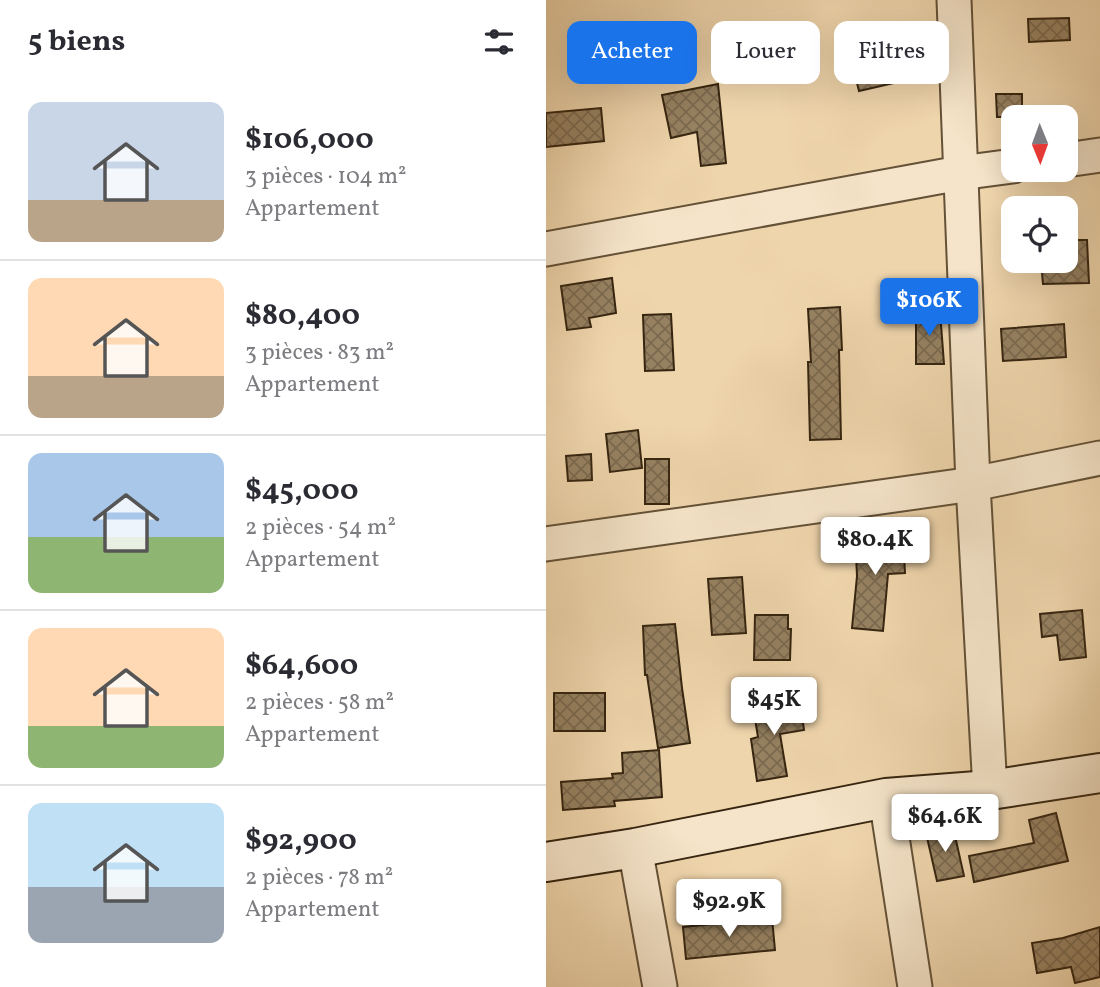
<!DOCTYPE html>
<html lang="fr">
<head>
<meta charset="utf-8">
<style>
	body { margin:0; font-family:Vollkorn,serif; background:#f2f2f3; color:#2b2b33; height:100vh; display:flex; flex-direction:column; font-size:26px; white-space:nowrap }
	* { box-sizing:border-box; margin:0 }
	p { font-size:23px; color:#7c7c81 }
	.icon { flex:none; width:38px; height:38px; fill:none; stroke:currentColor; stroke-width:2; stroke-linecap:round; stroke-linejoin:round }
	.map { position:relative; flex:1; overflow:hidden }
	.details { display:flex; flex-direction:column; background:#fff; width:546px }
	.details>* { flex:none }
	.guide { position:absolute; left:21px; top:21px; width:427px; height:63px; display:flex; gap:14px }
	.needle { width:46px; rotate:179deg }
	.tools { position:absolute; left:455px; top:105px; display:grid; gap:14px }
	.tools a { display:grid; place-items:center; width:77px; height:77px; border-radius:14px; background:#fff; box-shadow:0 7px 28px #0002; font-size:35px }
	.price { position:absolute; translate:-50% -60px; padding:0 16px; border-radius:7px; background:#fff; color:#222; font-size:23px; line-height:46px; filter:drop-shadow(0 2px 4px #0008) }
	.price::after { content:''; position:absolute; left:50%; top:42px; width:21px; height:16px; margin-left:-10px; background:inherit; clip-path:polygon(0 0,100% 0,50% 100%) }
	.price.current { background:#1a73e8; color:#fff }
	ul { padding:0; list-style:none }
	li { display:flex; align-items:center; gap:21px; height:175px; padding:0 28px }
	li+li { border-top:2px solid #e1e1e2 }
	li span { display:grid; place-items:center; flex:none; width:196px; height:140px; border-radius:14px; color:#555 }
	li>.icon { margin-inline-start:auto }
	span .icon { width:84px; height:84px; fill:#fffc; stroke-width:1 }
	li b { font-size:30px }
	h2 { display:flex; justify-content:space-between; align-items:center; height:84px; padding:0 28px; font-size:30px }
	.chip { padding:0 24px; border-radius:14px; background:#fff; box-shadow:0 7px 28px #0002; font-size:24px; line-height:63px }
	.chip.current { background:#1a73e8; color:#fff }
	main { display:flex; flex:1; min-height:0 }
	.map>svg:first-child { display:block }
	.building { fill:url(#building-cross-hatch); stroke:#362510; stroke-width:2 }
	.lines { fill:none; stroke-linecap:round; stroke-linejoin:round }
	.minor-casing { stroke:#645137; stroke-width:37 }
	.secondary-casing { stroke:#362510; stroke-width:42 }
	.minor { stroke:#f5e4c9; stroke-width:33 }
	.secondary { stroke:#f5e4c9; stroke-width:38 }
</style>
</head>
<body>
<main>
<section class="details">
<h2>5 biens<svg class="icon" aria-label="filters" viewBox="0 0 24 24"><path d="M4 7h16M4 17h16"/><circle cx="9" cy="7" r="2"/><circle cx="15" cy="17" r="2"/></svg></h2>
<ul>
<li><span style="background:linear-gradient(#c9d6e8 70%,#b9a48a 0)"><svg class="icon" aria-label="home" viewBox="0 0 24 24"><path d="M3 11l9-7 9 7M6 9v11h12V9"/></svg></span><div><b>$106,000</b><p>3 pièces · 104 m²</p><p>Appartement</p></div></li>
<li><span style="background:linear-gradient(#ffd9b3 70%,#b9a48a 0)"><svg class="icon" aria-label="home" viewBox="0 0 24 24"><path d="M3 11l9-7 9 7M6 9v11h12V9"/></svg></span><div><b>$80,400</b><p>3 pièces · 83 m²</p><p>Appartement</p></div></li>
<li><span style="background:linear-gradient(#a9c7e8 60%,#8fb573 0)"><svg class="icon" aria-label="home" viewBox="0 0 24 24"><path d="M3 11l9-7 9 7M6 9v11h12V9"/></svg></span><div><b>$45,000</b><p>2 pièces · 54 m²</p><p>Appartement</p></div></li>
<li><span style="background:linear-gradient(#ffd9b3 70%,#8fb573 0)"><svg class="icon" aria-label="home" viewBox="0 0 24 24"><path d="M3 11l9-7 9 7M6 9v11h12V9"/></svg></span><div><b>$64,600</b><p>2 pièces · 58 m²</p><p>Appartement</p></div></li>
<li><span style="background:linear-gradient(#bfe0f5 60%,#9aa5b1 0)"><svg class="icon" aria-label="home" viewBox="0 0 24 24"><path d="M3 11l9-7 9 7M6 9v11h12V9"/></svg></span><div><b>$92,900</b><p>2 pièces · 78 m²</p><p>Appartement</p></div></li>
</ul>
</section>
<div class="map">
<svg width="554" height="987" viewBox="0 0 554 987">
	<defs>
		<pattern id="building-cross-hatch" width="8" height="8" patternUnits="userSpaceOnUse" patternTransform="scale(1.75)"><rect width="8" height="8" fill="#968161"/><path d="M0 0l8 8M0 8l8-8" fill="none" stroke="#7b694f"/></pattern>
	</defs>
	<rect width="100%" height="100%" fill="#efd5ac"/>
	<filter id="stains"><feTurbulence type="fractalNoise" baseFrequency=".00286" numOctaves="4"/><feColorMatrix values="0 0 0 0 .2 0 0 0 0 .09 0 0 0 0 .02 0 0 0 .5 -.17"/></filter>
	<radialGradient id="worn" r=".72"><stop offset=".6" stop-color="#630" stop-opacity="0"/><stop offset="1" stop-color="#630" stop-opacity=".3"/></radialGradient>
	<g class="building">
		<path d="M523,18L524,40L483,42L482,19Z"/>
		<path d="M351,39L361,80L313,91L303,51Z"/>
		<path d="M172,84L180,163L155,166L151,132L125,138L116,95Z"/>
		<path d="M450,94H476V117H451Z"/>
		<path d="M55,108L58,141L0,147V113Z"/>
		<path d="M520,240H541L543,283L497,284L495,261H520Z"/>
		<path d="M66,278L70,313L43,318L45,327L21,330L15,286Z"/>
		<path d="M294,307L296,350H293L295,439L264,440L262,362H265L262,309Z"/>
		<path d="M394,311L398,364H370V312Z"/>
		<path d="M125,314L128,370L99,371L97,315Z"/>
		<path d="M518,324L520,357L457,361L455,329Z"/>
		<path d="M92,430L96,468L64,472L60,434Z"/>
		<path d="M45,454L46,480L22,481L20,456Z"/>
		<rect x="99" y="459" width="24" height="45"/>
		<path d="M333,530V539L357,537L359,573L342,574L337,631L306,628L311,576L309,532Z"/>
		<path d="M196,577L200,633L166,635L162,579Z"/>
		<path d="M536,610L540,657L514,660L511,635L496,637L494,614Z"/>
		<path d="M209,615H242V629H245L244,660H208Z"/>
		<path d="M129,624L136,688L144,743L112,748L101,675H99L97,626Z"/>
		<rect x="8" y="693" width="51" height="38"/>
		<path d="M254,701L258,730L234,734L241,776L211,781L205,739L212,737L207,707Z"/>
		<path d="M113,750L116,797L68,801L69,806L17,810L15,782L67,778L66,774L77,773L76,753Z"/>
		<path d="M510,813L522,861L428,882L423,856L488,843L483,820Z"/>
		<path d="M407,827L418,876L391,881L380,833Z"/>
		<path d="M226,918L229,950L140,959L137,927Z"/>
		<path d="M554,927V977L529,983L525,967L491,973L486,943L517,938Z"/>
	</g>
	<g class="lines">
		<g class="minor-casing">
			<g id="minor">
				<path d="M408,0L427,484L444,790"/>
				<path d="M520,160L554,155"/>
				<path d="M0,249L414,173L467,166"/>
				<path d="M0,544L427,484L554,458"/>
				<path d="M340,798L369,987"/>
				<path d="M89,848L114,987"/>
			</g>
		</g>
		<g class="secondary-casing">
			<path id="secondary" d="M0,862L89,848L340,798L444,790L554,773"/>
		</g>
		<use href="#minor" class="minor"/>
		<use href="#secondary" class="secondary"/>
	</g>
	<rect width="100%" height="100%" filter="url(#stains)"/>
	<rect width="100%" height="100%" fill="url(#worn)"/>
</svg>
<div class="tools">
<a><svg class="needle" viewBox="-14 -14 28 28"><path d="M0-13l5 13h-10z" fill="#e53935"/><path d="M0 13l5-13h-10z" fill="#7c7c81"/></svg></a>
<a><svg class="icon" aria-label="locate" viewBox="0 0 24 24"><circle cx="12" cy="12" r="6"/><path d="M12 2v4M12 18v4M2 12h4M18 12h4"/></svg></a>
</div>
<b class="price current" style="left:383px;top:338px">$106K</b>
<b class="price" style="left:329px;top:577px">$80.4K</b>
<b class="price" style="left:228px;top:737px">$45K</b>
<b class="price" style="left:399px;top:854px">$64.6K</b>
<b class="price" style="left:183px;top:939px">$92.9K</b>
<div class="guide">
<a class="chip current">Acheter</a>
<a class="chip">Louer</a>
<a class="chip">Filtres</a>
</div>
</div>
</main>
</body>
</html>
